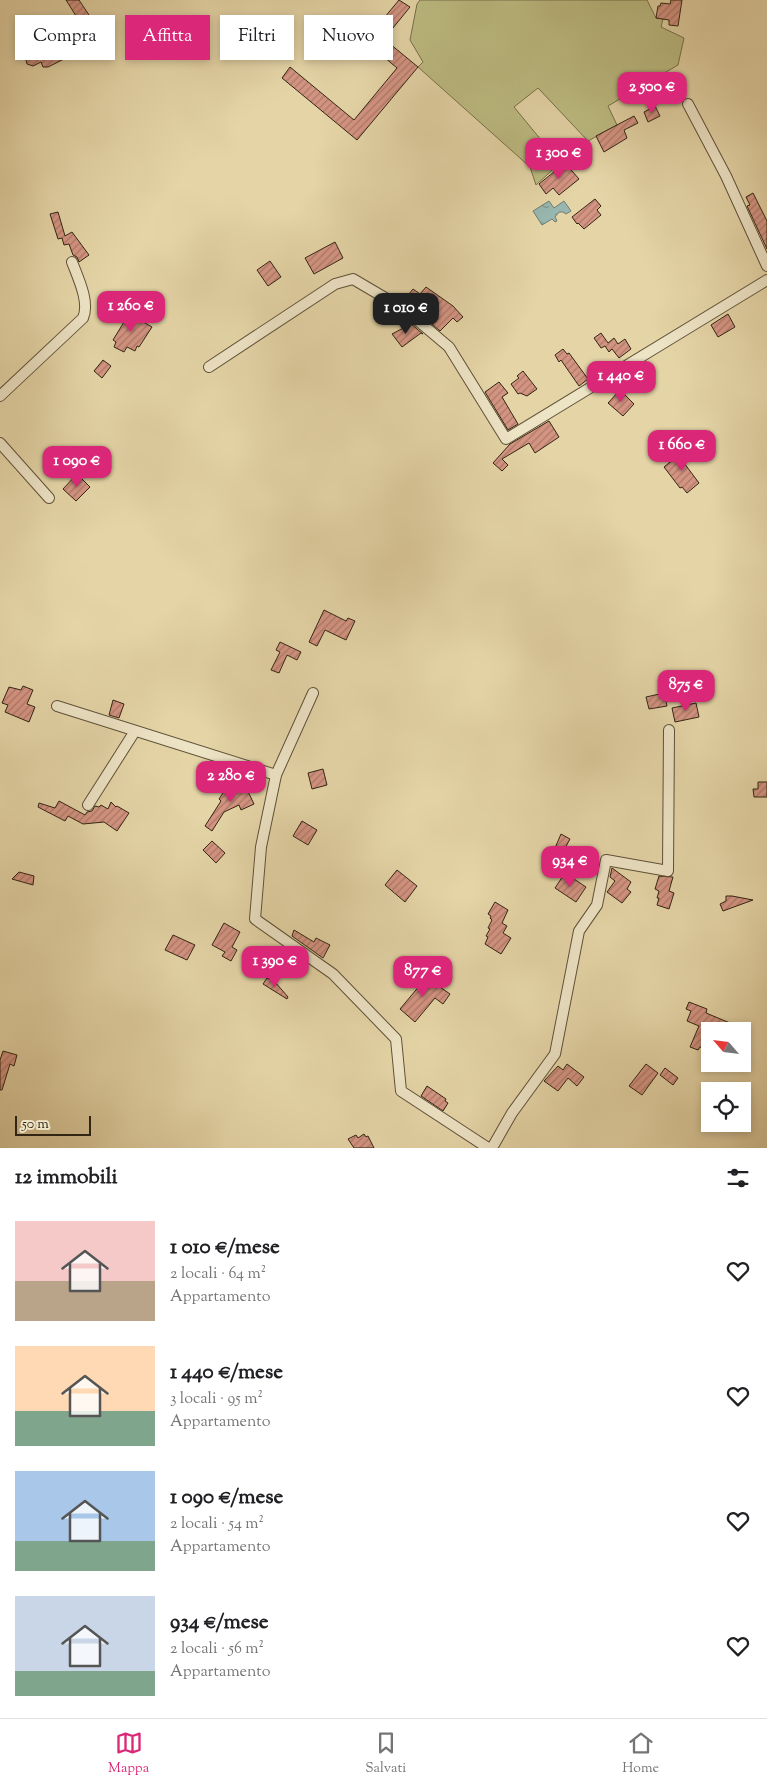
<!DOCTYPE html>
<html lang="it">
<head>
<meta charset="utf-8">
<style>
	body { margin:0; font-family:"Sorts Mill Goudy",serif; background:#f2f2f2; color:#202124; height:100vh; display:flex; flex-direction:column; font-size:19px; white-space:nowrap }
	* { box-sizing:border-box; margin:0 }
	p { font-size:16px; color:#757577 }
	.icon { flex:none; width:28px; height:28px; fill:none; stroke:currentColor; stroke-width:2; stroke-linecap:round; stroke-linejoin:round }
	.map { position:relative; height:1148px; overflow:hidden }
	.details { display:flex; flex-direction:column; background:#fff; flex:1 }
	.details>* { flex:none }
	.top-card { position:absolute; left:15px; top:15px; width:500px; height:45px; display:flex; gap:10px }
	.needle { width:32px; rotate:298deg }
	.buttons { position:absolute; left:701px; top:1022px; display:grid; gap:10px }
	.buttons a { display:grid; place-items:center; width:50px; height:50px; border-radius:0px; background:#fff; box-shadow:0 2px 8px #0003; font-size:25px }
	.scale { position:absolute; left:15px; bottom:12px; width:76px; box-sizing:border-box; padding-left:5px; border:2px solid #322513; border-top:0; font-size:14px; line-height:18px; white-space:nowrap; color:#322513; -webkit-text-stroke:4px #ede3c5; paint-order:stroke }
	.price { position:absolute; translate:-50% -42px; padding:0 11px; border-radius:10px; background:#db2777; color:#fff; font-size:16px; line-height:32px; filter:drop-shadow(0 1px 2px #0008) }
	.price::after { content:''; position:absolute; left:50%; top:30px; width:15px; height:11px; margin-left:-8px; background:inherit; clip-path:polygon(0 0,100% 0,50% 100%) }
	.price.current { background:#222; color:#fff }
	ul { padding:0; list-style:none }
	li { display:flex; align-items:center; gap:15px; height:125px; padding:0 15px }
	li span { display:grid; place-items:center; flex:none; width:140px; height:100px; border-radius:0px; color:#555 }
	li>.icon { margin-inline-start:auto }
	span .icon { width:60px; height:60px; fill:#fffc; stroke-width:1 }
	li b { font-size:21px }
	h2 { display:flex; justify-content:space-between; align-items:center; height:60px; padding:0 15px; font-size:21px }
	.pill { padding:0 18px; border-radius:0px; background:#fff; box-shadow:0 2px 8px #0003; font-size:18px; line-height:45px }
	.pill.current { background:#db2777; color:#fff }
	.menu { display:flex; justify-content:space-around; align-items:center; height:70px; border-top:1px solid #e0e0e0; background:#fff; font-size:14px; color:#757577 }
	.menu a { display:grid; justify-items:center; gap:2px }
	.menu .current { color:#db2777 }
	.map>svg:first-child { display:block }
	.grass { fill:#bcbb81; stroke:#77704a }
	.water { fill:url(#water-ripples); stroke:#6f7d71 }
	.building { fill:url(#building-hatch); stroke:#322513 }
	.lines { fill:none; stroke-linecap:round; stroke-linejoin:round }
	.minor-casing { stroke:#5e5138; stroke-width:12 }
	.minor { stroke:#ede3c5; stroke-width:10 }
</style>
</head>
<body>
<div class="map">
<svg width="767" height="1148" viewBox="0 0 767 1148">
	<defs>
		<pattern id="water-ripples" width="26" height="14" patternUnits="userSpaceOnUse" patternTransform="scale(1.25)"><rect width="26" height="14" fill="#97b7b0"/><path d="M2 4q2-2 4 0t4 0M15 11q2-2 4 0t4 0" fill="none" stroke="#7c958e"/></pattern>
		<pattern id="building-hatch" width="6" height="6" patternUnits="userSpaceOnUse" patternTransform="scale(1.25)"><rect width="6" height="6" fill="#d49482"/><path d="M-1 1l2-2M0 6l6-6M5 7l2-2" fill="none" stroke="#ad7969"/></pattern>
	</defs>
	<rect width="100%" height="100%" fill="#e4d4a6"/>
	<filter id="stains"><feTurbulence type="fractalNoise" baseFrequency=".004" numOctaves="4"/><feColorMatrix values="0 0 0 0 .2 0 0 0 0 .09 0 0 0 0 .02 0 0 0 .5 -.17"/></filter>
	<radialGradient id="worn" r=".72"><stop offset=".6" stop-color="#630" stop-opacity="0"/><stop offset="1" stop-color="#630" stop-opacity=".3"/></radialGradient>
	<path class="grass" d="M420,0H647L656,18L663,19L661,27L684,38L678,65L608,106L617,125L588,141L538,88L514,107L560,163L536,185L530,167L418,67L423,62L410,40L417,4Z"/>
	<path class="water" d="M549,201L554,208L564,201L571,211L566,214L563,212H559L555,217L557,221L555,222L552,219L542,225L533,211Z"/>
	<g class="building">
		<path d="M66,0H79L93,21L83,27Z"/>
		<path d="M399,0L410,7L384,39L418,67L357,140L282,78L290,67L354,120L397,68L365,41Z"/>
		<path d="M671,0H682L678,26L669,25V20L656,18L658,6H660L661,3L670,4Z"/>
		<path d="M185,26L198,43L181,56L168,40Z"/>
		<path d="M62,39L70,56L48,67H43L41,62L33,66L27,64L26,60Z"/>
		<path d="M655,106L660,116L648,122L644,112Z"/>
		<path d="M634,116L638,123L624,130L627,138L604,152L596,136Z"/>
		<path d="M565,163L579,179L559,195L553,188L546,194L539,184Z"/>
		<path d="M753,193L767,221V249L747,206L750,205L746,197Z"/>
		<path d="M595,199L601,206L597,210L601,215L584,229L578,223L577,224L572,217Z"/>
		<path d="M58,212L65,236L72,232L89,255L79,262L77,257L73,255L69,244L64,245L62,238L58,239L50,214Z"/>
		<path d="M335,242L343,258L314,274L305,258Z"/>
		<path d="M270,261L281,277L268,286L257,270Z"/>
		<path d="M426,287L453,306L463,317L457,322L453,318L440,331L416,310L417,309L404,300L413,289L420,294Z"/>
		<path d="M126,312L152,327L139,347L137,346L135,351L127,347L124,352L114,347L116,342L113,340L124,322L121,320Z"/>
		<path d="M728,314L735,327L718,337L711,325Z"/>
		<path d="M411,324L423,334L421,333L402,347L392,334Z"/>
		<path d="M601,333L608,343L614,338L618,344L625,339L631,349L619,358L612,349L609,352L605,346L601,348L594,338Z"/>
		<path d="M563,349L567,354L569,353L588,379L579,386L561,360L559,362L555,355Z"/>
		<path d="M103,360L111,366L102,378L94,371Z"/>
		<path d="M523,371L537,389L527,396L520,393L518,394L511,384L519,378L517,376Z"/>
		<path d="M499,382L508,393L502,397L518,424L508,430L485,392Z"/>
		<path d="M620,390L634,404L623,416L608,403Z"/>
		<path d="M549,421L559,437L535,453L529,443L502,459L508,465L502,471L493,463L510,444Z"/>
		<path d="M686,449L692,456L684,463L699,483L687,493L682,487L680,488L664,467Z"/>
		<path d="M77,474L90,487L76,501L63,489Z"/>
		<path d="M324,610L346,621L348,618L355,621L346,640L325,630L317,646L309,642Z"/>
		<path d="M280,642L301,652L297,660L287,655L279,673L271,670L280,652L276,650Z"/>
		<path d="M23,686L33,690L27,704L35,707L29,722L5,712L8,705L2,703L9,687L21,690Z"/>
		<path d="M664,693L667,706L649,709L646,697Z"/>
		<path d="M113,700L124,704L119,718L109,715Z"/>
		<path d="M696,703L699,717L675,722L672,708Z"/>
		<path d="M323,769L327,785L312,789L308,773Z"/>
		<path d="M243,781L254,804L241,810L239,805L224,812L212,831L205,826L221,801L219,799L225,790Z"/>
		<path d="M758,782H767V797H754L753,789H758Z"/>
		<path d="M59,801L85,815L87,812L92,811L95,806L99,807L101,805L108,809L111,802L116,807L117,806L129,813L117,831L104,822L83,824L68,816L65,821L38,807L39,803L55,808Z"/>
		<path d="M302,821L317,830L308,845L293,836Z"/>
		<path d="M561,834L570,839L563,852L555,848Z"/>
		<path d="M212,841L225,853L216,863L203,850Z"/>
		<path d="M612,868L631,882L627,889L631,892L622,903L607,892L615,881L610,877Z"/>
		<path d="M397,870L417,886L405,902L385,885Z"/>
		<path d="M19,872L34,876L33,885L12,879Z"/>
		<path d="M565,873L586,887L576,902L555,888Z"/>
		<path d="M659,876L673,877L669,891L674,893L669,909L657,905L659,898H657L659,891L655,889Z"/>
		<path d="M726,896H732L753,900L723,911L720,904L726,901Z"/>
		<path d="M495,902L508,910L502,923L507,926L503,933L511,938L501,954L485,944L488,937L486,936L490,929L488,928L492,920L490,918L491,916L488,914Z"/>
		<path d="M224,923L240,932L232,947L237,950L231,961L222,956L225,952L212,945Z"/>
		<path d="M294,930L314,942L316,938L330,945L323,958L292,936Z"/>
		<path d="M173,935L195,945L187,960L165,950Z"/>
		<path d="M420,973L450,994L443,1004L435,998L415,1022L400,1009L421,984L415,980Z"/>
		<path d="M267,978L275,982L288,997L287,999L263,984Z"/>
		<path d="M689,1002L707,1009L706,1013L730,1023L727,1031H710V1045L708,1044L706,1048L700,1047L698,1050L690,1047L699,1026L687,1021L691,1011L686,1009Z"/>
		<path d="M3,1051L17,1055L14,1066L10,1064L2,1090H0V1060Z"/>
		<path d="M567,1064L584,1077L577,1086L568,1078L558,1091L544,1081L558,1066L563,1070Z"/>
		<path d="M646,1064L658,1073L642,1095L629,1086Z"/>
		<path d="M665,1068L678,1078L673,1085L660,1075Z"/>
		<path d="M427,1086L446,1099L445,1101L448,1103L443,1111L421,1096Z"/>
		<path d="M364,1134L366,1137L368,1136L374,1148H354L348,1139L356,1135L358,1138Z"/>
	</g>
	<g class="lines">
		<g class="minor-casing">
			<g id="minor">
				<path d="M688,104L726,176L767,266"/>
				<path d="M209,367L335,284L353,279L404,309L449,347L506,439L767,280"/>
				<path d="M0,396L83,318C90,302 78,278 72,262"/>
				<path d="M0,443L49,498"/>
				<path d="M313,693L276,775L261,847L255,919L333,974L396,1039L401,1091L488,1148"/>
				<path d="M57,706L276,775"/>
				<path d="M88,805L135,731"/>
				<path d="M492,1148L512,1113L555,1054L579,931L597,905L606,860L668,871L669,730"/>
			</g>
		</g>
		<use href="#minor" class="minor"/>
	</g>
	<rect width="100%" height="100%" filter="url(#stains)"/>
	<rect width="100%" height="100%" fill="url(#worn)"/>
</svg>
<div class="buttons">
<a><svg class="needle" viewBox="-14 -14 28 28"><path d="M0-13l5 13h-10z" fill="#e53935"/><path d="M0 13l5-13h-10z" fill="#757577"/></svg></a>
<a><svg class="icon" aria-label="locate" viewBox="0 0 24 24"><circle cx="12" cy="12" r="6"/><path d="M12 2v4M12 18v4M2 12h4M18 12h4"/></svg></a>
</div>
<div class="scale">50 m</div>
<b class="price" style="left:652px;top:114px">2 500 €</b>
<b class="price" style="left:559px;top:180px">1 300 €</b>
<b class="price" style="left:131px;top:333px">1 260 €</b>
<b class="price current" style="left:406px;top:335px">1 010 €</b>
<b class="price" style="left:621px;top:403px">1 440 €</b>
<b class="price" style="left:682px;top:472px">1 660 €</b>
<b class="price" style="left:77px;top:488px">1 090 €</b>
<b class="price" style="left:686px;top:712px">875 €</b>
<b class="price" style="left:231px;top:803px">2 280 €</b>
<b class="price" style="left:570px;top:888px">934 €</b>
<b class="price" style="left:275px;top:988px">1 390 €</b>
<b class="price" style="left:423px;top:998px">877 €</b>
<div class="top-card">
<a class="pill">Compra</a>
<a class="pill current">Affitta</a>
<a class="pill">Filtri</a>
<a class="pill">Nuovo</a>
</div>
</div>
<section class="details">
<h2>12 immobili<svg class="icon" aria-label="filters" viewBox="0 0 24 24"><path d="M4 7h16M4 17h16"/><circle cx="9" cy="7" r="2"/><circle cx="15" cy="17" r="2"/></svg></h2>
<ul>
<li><span style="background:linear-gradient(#f6c9c9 60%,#b9a48a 0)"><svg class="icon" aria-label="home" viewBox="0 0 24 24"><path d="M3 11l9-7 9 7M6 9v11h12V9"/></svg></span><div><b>1 010 €/mese</b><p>2 locali · 64 m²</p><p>Appartamento</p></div><svg class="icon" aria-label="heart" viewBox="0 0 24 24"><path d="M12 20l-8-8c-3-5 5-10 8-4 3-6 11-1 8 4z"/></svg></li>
<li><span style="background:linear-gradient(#ffd9b3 65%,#7fa58c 0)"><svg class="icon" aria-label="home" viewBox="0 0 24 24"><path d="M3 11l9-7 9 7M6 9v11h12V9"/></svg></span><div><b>1 440 €/mese</b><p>3 locali · 95 m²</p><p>Appartamento</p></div><svg class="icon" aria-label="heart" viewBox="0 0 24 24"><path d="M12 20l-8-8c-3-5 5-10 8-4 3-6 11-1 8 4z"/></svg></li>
<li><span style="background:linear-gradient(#a9c7e8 70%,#7fa58c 0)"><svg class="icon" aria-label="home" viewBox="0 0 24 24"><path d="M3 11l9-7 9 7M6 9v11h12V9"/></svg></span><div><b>1 090 €/mese</b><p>2 locali · 54 m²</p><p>Appartamento</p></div><svg class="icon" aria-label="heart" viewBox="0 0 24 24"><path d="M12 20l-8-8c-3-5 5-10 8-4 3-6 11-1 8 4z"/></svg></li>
<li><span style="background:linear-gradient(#c9d6e8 75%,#7fa58c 0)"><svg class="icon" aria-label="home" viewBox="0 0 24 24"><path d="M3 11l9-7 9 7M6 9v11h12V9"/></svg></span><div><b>934 €/mese</b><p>2 locali · 56 m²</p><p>Appartamento</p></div><svg class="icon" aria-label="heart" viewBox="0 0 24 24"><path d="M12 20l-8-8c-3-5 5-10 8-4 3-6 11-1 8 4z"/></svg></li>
</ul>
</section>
<nav class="menu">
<a class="current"><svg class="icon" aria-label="map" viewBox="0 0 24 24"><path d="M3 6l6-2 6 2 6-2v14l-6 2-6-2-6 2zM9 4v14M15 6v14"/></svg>Mappa</a>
<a><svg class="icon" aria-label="saved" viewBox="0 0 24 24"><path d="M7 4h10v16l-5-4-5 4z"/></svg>Salvati</a>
<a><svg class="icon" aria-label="home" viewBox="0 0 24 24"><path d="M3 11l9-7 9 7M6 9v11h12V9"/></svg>Home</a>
</nav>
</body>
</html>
